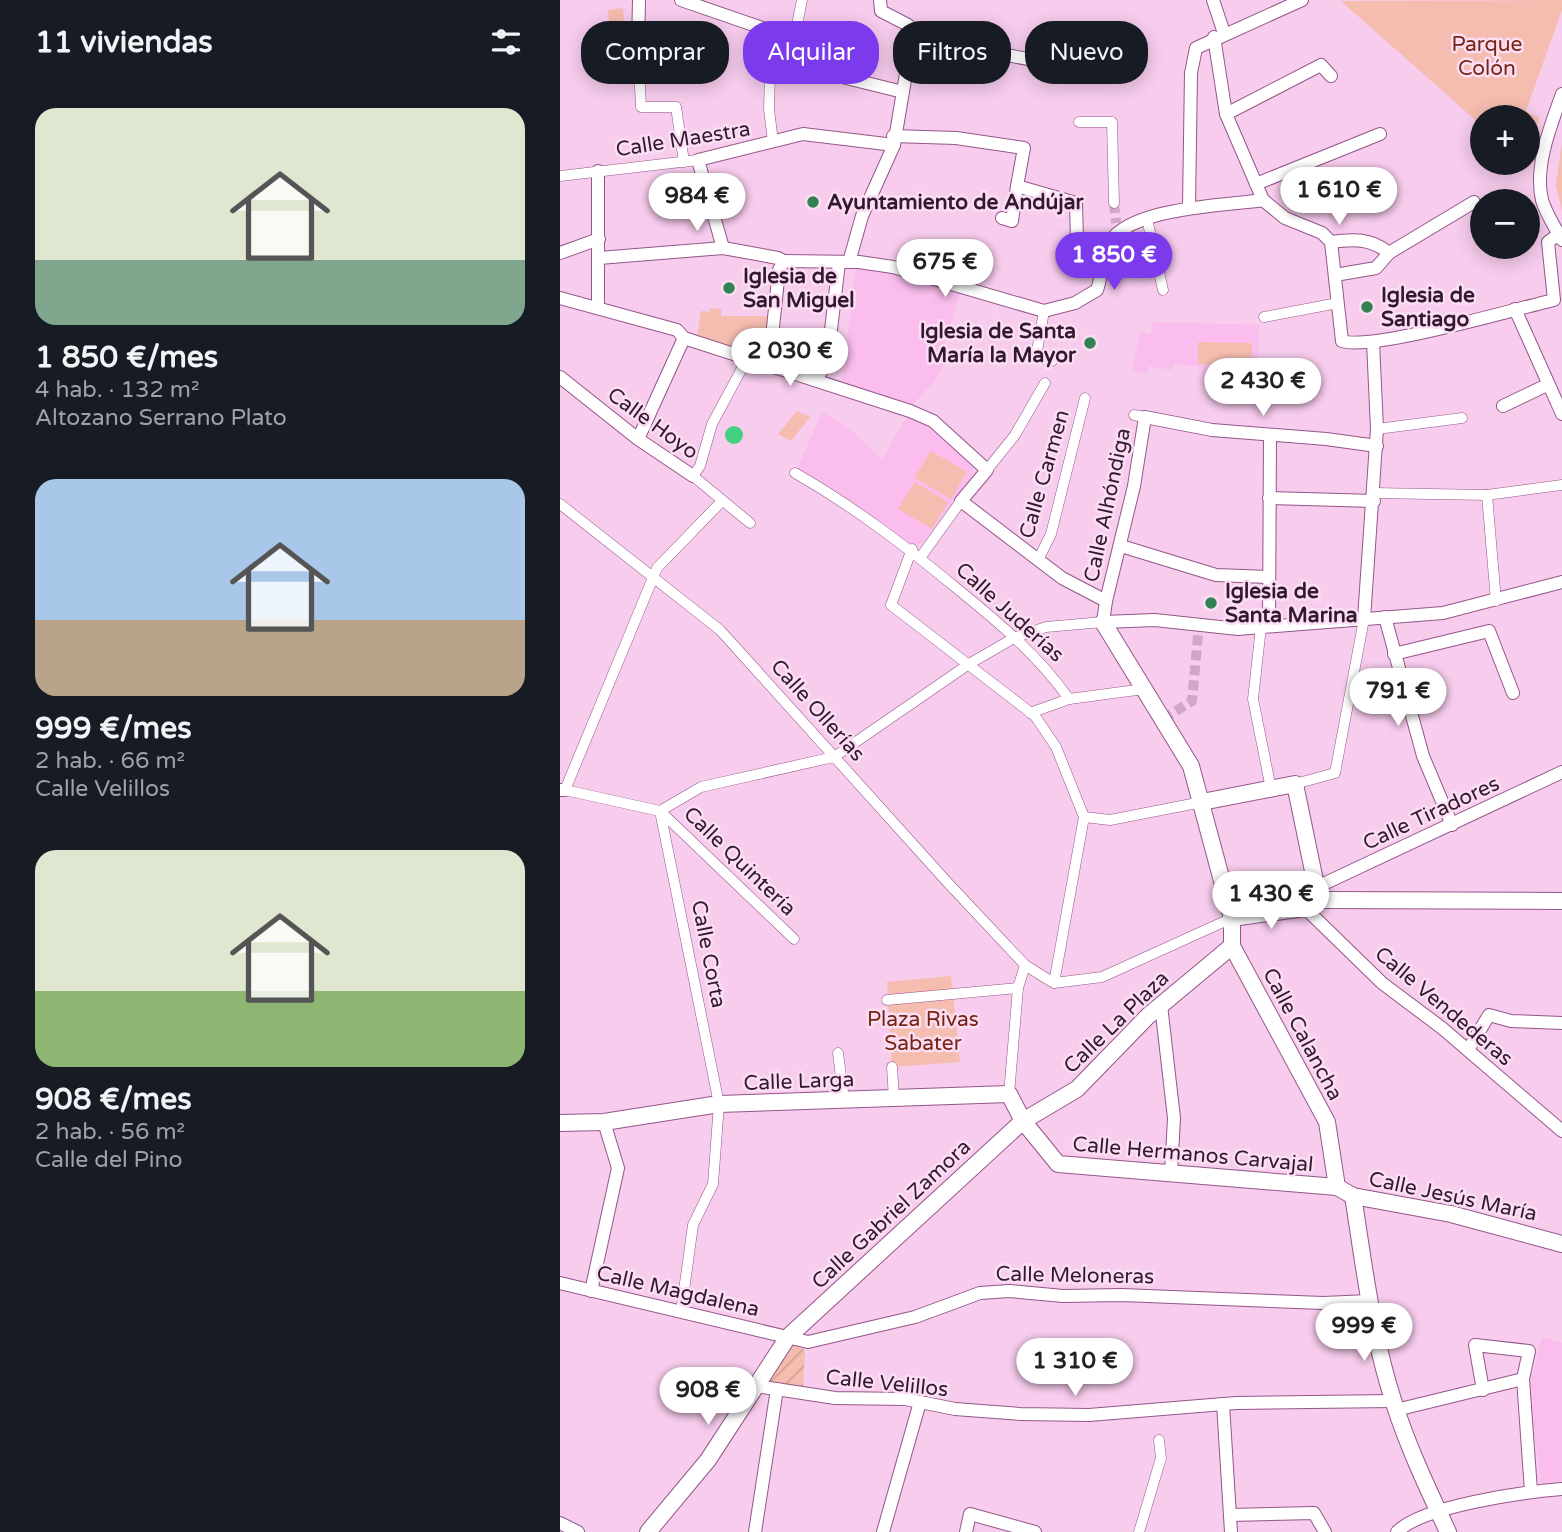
<!DOCTYPE html>
<html lang="es">
<head>
<meta charset="utf-8">
<style>
	body { margin:0; font-family:"Varela Round",sans-serif; background:#20242c; color:#f1f3f6; height:100vh; display:flex; flex-direction:column; font-size:26px; white-space:nowrap }
	* { box-sizing:border-box; margin:0 }
	p { font-size:23px; color:#9ea1a6 }
	.icon { flex:none; width:38px; height:38px; fill:none; stroke:currentColor; stroke-width:2; stroke-linecap:round; stroke-linejoin:round }
	.map { position:relative; flex:1; overflow:hidden }
	.drawer { display:flex; flex-direction:column; background:#171b24; width:560px }
	.drawer>* { flex:none }
	.hud { position:absolute; left:21px; top:21px; width:665px; height:63px; display:flex; gap:14px }
	.controls { position:absolute; left:910px; top:105px; display:grid; gap:14px }
	.controls a { display:grid; place-items:center; width:70px; height:70px; border-radius:50%; background:#171b24; box-shadow:0 4px 18px #0003; font-size:35px }
	.price { position:absolute; translate:-50% -60px; padding:0 16px; border-radius:24px; background:#fff; color:#222; font-size:23px; line-height:46px; filter:drop-shadow(0 2px 4px #0008) }
	.price::after { content:''; position:absolute; left:50%; top:42px; width:21px; height:16px; margin-left:-10px; background:inherit; clip-path:polygon(0 0,100% 0,50% 100%) }
	.price.active { background:#7c3aed; color:#fff }
	ul { padding:0; list-style:none }
	li { display:grid; align-content:center; gap:14px; height:371px; padding:0 35px }
	li span { display:grid; place-items:center; height:217px; border-radius:21px; color:#555 }
	li>.icon { margin-inline-start:auto }
	span .icon { width:126px; height:126px; fill:#fffc; stroke-width:1 }
	li b { font-size:30px }
	h2 { display:flex; justify-content:space-between; align-items:center; height:84px; padding:0 35px; font-size:30px }
	.tag { padding:0 24px; border-radius:28px; background:#171b24; box-shadow:0 4px 18px #0003; font-size:24px; line-height:63px }
	.tag.active { background:#7c3aed; color:#fff }
	main { display:flex; flex:1; min-height:0 }
	.map>svg:first-child { display:block }
	.built { fill:#fabded }
	.park { fill:#f5bdb0 }
	.garden { fill:url(#garden-furrows) }
	.water { fill:#41d17f }
	.lines { fill:none; stroke-linecap:round; stroke-linejoin:round }
	.pedestrian-tunnel { stroke:#d0a8c7; stroke-width:10; stroke-dasharray:10 5; stroke-linecap:butt }
	.pedestrian-casing { stroke:#945689; stroke-width:11 }
	.minor-casing { stroke:#945689; stroke-width:14 }
	.tertiary-casing { stroke:#945689; stroke-width:18 }
	.pedestrian { stroke:#fff; stroke-width:10 }
	.minor { stroke:#fff; stroke-width:12 }
	.tertiary { stroke:#fff; stroke-width:16 }
	.poi-dot { fill:#338253; stroke:#fbdef4; stroke-width:2.5 }
	.labels { text-anchor:middle; stroke-width:5; stroke-linejoin:round; paint-order:stroke }
	.park-label { font-size:21px; fill:#772411; stroke:#fbdef4 }
	.street-label { font-size:21px; fill:#33192f; stroke:#fbdef4 }
	.poi-label { font-size:21px; font-weight:bold; fill:#33192f; stroke:#fbdef4; text-anchor:start }
</style>
</head>
<body>
<main>
<section class="drawer">
<h2>11 viviendas<svg class="icon" aria-label="filters" viewBox="0 0 24 24"><path d="M4 7h16M4 17h16"/><circle cx="9" cy="7" r="2"/><circle cx="15" cy="17" r="2"/></svg></h2>
<ul>
<li><span style="background:linear-gradient(#dfe7d0 70%,#7fa58c 0)"><svg class="icon" aria-label="home" viewBox="0 0 24 24"><path d="M3 11l9-7 9 7M6 9v11h12V9"/></svg></span><div><b>1 850 €/mes</b><p>4 hab. · 132 m²</p><p>Altozano Serrano Plato</p></div></li>
<li><span style="background:linear-gradient(#a9c7e8 65%,#b9a48a 0)"><svg class="icon" aria-label="home" viewBox="0 0 24 24"><path d="M3 11l9-7 9 7M6 9v11h12V9"/></svg></span><div><b>999 €/mes</b><p>2 hab. · 66 m²</p><p>Calle Velillos</p></div></li>
<li><span style="background:linear-gradient(#dfe7d0 65%,#8fb573 0)"><svg class="icon" aria-label="home" viewBox="0 0 24 24"><path d="M3 11l9-7 9 7M6 9v11h12V9"/></svg></span><div><b>908 €/mes</b><p>2 hab. · 56 m²</p><p>Calle del Pino</p></div></li>
</ul>
</section>
<div class="map">
<svg width="1002" height="1532" viewBox="0 0 1002 1532">
	<defs>
		<pattern id="garden-furrows" width="10" height="10" patternUnits="userSpaceOnUse" patternTransform="scale(1.75)"><rect width="10" height="10" fill="#f5bdb0"/><path d="M-1 1l2-2M0 10L10 0M9 11l2-2" fill="none" stroke="#d2a298"/></pattern>
	</defs>
	<rect width="100%" height="100%" fill="#f7cced"/>
	<g class="built">
		<path d="M296,266L335,271L401,291L383,349L391,354L374,382L352,405L282,382Z"/>
		<path d="M592,322L700,325L693,397L650,395L651,388L641,385L643,367L614,364L612,370L588,366L587,374L572,371L580,332L591,334Z"/>
		<path d="M262,412L291,430L322,459L348,415L363,422L413,467V476L363,543L353,545L279,493L237,470Z"/>
		<path d="M982,1337L1002,1343V1481L981,1483L969,1389Z"/>
	</g>
	<g class="park">
		<path d="M1002,0V10L966,111L979,118L969,168L963,163H968V117H922V126L781,1Z"/>
		<path d="M63,8L66,35L51,36L48,10Z"/>
		<path d="M1002,142V211L996,185Z"/>
		<path d="M150,308L161,309V316H208L203,346L191,354L137,337L141,311L150,312Z"/>
		<path d="M638,342L692,343L691,366L638,364Z"/>
		<path d="M648,369L691,370L690,386L648,385Z"/>
		<path d="M237,411L250,417L231,441L218,434Z"/>
		<path d="M371,451L407,472L391,499L354,478Z"/>
		<path d="M355,482L388,502L372,529L338,509Z"/>
		<path d="M391,976L400,1062L332,1067L327,982Z"/>
	</g>
	<path class="garden" d="M230,1343L245,1350L243,1387L204,1383Z"/>
	<circle class="water" cx="174" cy="435" r="9"/>
	<g class="lines">
		<g class="pedestrian-tunnel">
			<path d="M554,203L556,223"/>
			<path d="M603,719L632,701L639,625"/>
		</g>
		<g class="pedestrian-casing">
			<g id="pedestrian">
				<path d="M78,46L81,107H116L124,162"/>
				<path d="M519,122H552L554,203"/>
				<path d="M213,142L209,109L211,31L235,35L242,0"/>
				<path d="M0,176L138,160"/>
				<path d="M587,219L603,290"/>
				<path d="M484,311L476,357L492,361"/>
				<path d="M704,317L778,303"/>
				<path d="M187,359L152,424L140,466L133,476L190,523"/>
				<path d="M574,415L585,417"/>
				<path d="M817,429L902,418"/>
				<path d="M427,470L455,435L485,383"/>
				<path d="M235,473C293,506 344,545 395,587C437,621 478,655 509,699"/>
				<path d="M814,493L927,495L1002,485"/>
				<path d="M927,495L936,601"/>
				<path d="M0,504L160,630L388,883L465,965L484,977L494,983L542,977L672,918"/>
				<path d="M352,549L331,605L475,716L496,747L524,817L550,820L642,802"/>
				<path d="M360,558L401,501"/>
				<path d="M478,560L491,534L525,398"/>
				<path d="M701,627L693,699L711,789"/>
				<path d="M470,713L509,699L584,689"/>
				<path d="M735,784L775,773L804,619"/>
				<path d="M100,811L159,1104L153,1184L133,1225L121,1312"/>
				<path d="M100,811L141,787L274,757L409,664L454,638L486,627L543,622"/>
				<path d="M100,811L5,790L97,568L162,501"/>
				<path d="M100,811L234,939"/>
				<path d="M494,983L524,817"/>
				<path d="M327,1000L458,988"/>
				<path d="M278,1053L284,1100"/>
				<path d="M332,1067L334,1099"/>
				<path d="M449,1094L458,988L465,965"/>
				<path d="M579,1532L601,1458L599,1440"/>
			</g>
		</g>
		<g class="minor-casing">
			<g id="minor">
				<path d="M121,0L211,31"/>
				<path d="M653,0L664,33"/>
				<path d="M654,37L666,114L703,200L725,218L762,233L771,242L782,341C811,351 955,309 994,300L988,242L999,234"/>
				<path d="M352,38L496,64"/>
				<path d="M78,46L79,0"/>
				<path d="M274,75L343,92"/>
				<path d="M666,114L761,65L771,76"/>
				<path d="M333,136L396,138L464,148L457,186L516,203L517,241L546,248"/>
				<path d="M38,171V308"/>
				<path d="M696,184L820,134"/>
				<path d="M629,206L631,73L636,48L742,0"/>
				<path d="M442,218L452,221L457,186"/>
				<path d="M1002,240C995,227 986,214 982,200C974,166 991,125 1002,94"/>
				<path d="M771,242C793,239 811,238 829,253L816,268L775,275"/>
				<path d="M163,248L138,160L243,134L334,145"/>
				<path d="M0,253L39,239"/>
				<path d="M829,253L914,202"/>
				<path d="M39,258L163,248L218,258L224,261"/>
				<path d="M289,262L302,216L334,145L352,38L348,25L321,11L320,0"/>
				<path d="M0,298L117,330L124,338L350,411L373,421L427,470L401,501L502,578L546,601L543,622L595,620L678,629L883,613L1002,582"/>
				<path d="M955,309L1002,414"/>
				<path d="M215,365L210,356L219,270L224,261L299,262L333,267L484,311L515,303L537,290C542,277 541,261 546,248C564,206 666,206 703,200"/>
				<path d="M0,377L78,439L133,476"/>
				<path d="M256,379L267,363L279,263"/>
				<path d="M943,406L987,385"/>
				<path d="M78,439L124,338"/>
				<path d="M709,498L814,501"/>
				<path d="M561,546L656,575L709,577"/>
				<path d="M546,601L574,486L585,417L652,430L766,439L817,446"/>
				<path d="M825,617L863,756L892,825"/>
				<path d="M804,619L817,429L813,342"/>
				<path d="M709,626L710,435"/>
				<path d="M834,654L929,631L953,693"/>
				<path d="M0,790H5"/>
				<path d="M757,887L1002,772"/>
				<path d="M745,908L822,983L882,1028L1002,1131"/>
				<path d="M601,1005L614,1118L611,1173"/>
				<path d="M908,1050L929,1015L951,1021L1002,1023"/>
				<path d="M0,1283L248,1342L355,1317L420,1293L449,1291L503,1296L562,1295L763,1303L810,1301"/>
				<path d="M31,1291L58,1168L44,1122"/>
				<path d="M196,1386L275,1398L345,1399L395,1409L460,1414L529,1415L676,1403L833,1401"/>
				<path d="M923,1390L915,1345L969,1351L963,1379L971,1491"/>
				<path d="M663,1404L671,1532"/>
				<path d="M836,1410L963,1379"/>
				<path d="M670,1515L754,1513L765,1532"/>
				<path d="M0,1523L18,1532"/>
				<path d="M195,1532L217,1389"/>
				<path d="M323,1532L360,1402"/>
				<path d="M406,1532L410,1514L475,1532"/>
				<path d="M837,1532C862,1506 964,1492 1002,1489"/>
			</g>
		</g>
		<g class="tertiary-casing">
			<g id="tertiary">
				<path d="M543,622L631,766L672,918V946L767,1122L777,1187"/>
				<path d="M642,802L735,784L759,900"/>
				<path d="M759,900L1002,901"/>
				<path d="M672,918L745,908L759,900"/>
				<path d="M0,1123L44,1122L159,1104L449,1094L463,1121L498,1164L777,1187L793,1196L891,1214L1002,1244"/>
				<path d="M793,1196C804,1265 812,1336 834,1403C848,1447 868,1489 888,1532"/>
				<path d="M88,1532L148,1460L228,1337L463,1121L517,1089L588,1016L672,946"/>
			</g>
		</g>
		<use href="#pedestrian" class="pedestrian"/>
		<use href="#minor" class="minor"/>
		<use href="#tertiary" class="tertiary"/>
	</g>
	<g class="poi-dot">
		<circle cx="253" cy="202" r="7"/>
		<circle cx="169" cy="288" r="7"/>
		<circle cx="807" cy="307" r="7"/>
		<circle cx="530" cy="343" r="7"/>
		<circle cx="651" cy="603" r="7"/>
	</g>
	<g class="labels">
		<g class="park-label">
			<text x="927" y="51">Parque<tspan x="927" dy="24">Colón</tspan></text>
			<text x="363" y="1026">Plaza Rivas<tspan x="363" dy="24">Sabater</tspan></text>
		</g>
		<g class="street-label">
			<text transform="translate(123 139) rotate(-9)" y="7">Calle Maestra</text>
			<text transform="translate(93 423) rotate(36)" y="7">Calle Hoyo</text>
			<text transform="translate(484 474) rotate(-74)" y="7">Calle Carmen</text>
			<text transform="translate(547 505) rotate(-78)" y="7">Calle Alhóndiga</text>
			<text transform="translate(450 612) rotate(42)" y="7">Calle Juderías</text>
			<text transform="translate(258 710) rotate(48)" y="7">Calle Ollerías</text>
			<text transform="translate(871 813) rotate(-25)" y="7">Calle Tiradores</text>
			<text transform="translate(180 861) rotate(44)" y="7">Calle Quintería</text>
			<text transform="translate(149 954) rotate(79)" y="7">Calle Corta</text>
			<text transform="translate(884 1006) rotate(40)" y="7">Calle Vendederas</text>
			<text transform="translate(556 1022) rotate(-44)" y="7">Calle La Plaza</text>
			<text transform="translate(743 1034) rotate(62)" y="7">Calle Calancha</text>
			<text transform="translate(239 1081) rotate(-2)" y="7">Calle Larga</text>
			<text transform="translate(633 1154) rotate(5)" y="7">Calle Hermanos Carvajal</text>
			<text transform="translate(893 1196) rotate(12)" y="7">Calle Jesús María</text>
			<text transform="translate(331 1214) rotate(-43)" y="7">Calle Gabriel Zamora</text>
			<text transform="translate(515 1275) rotate(1)" y="7">Calle Meloneras</text>
			<text transform="translate(118 1291) rotate(13)" y="7">Calle Magdalena</text>
			<text transform="translate(327 1383) rotate(6)" y="7">Calle Velillos</text>
		</g>
		<g class="poi-label">
			<text x="267" y="209">Ayuntamiento de Andújar</text>
			<text x="183" y="283">Iglesia de<tspan x="183" dy="24">San Miguel</tspan></text>
			<text x="821" y="302">Iglesia de<tspan x="821" dy="24">Santiago</tspan></text>
			<text x="516" y="338" text-anchor="end">Iglesia de Santa<tspan x="516" dy="24">María la Mayor</tspan></text>
			<text x="665" y="598">Iglesia de<tspan x="665" dy="24">Santa Marina</tspan></text>
		</g>
	</g>
</svg>
<div class="controls">
<a>+</a>
<a>−</a>
</div>
<b class="price" style="left:779px;top:227px">1 610 €</b>
<b class="price" style="left:137px;top:233px">984 €</b>
<b class="price active" style="left:554px;top:292px">1 850 €</b>
<b class="price" style="left:385px;top:299px">675 €</b>
<b class="price" style="left:230px;top:388px">2 030 €</b>
<b class="price" style="left:703px;top:418px">2 430 €</b>
<b class="price" style="left:838px;top:728px">791 €</b>
<b class="price" style="left:711px;top:931px">1 430 €</b>
<b class="price" style="left:804px;top:1363px">999 €</b>
<b class="price" style="left:515px;top:1398px">1 310 €</b>
<b class="price" style="left:148px;top:1427px">908 €</b>
<div class="hud">
<a class="tag">Comprar</a>
<a class="tag active">Alquilar</a>
<a class="tag">Filtros</a>
<a class="tag">Nuevo</a>
</div>
</div>
</main>
</body>
</html>
